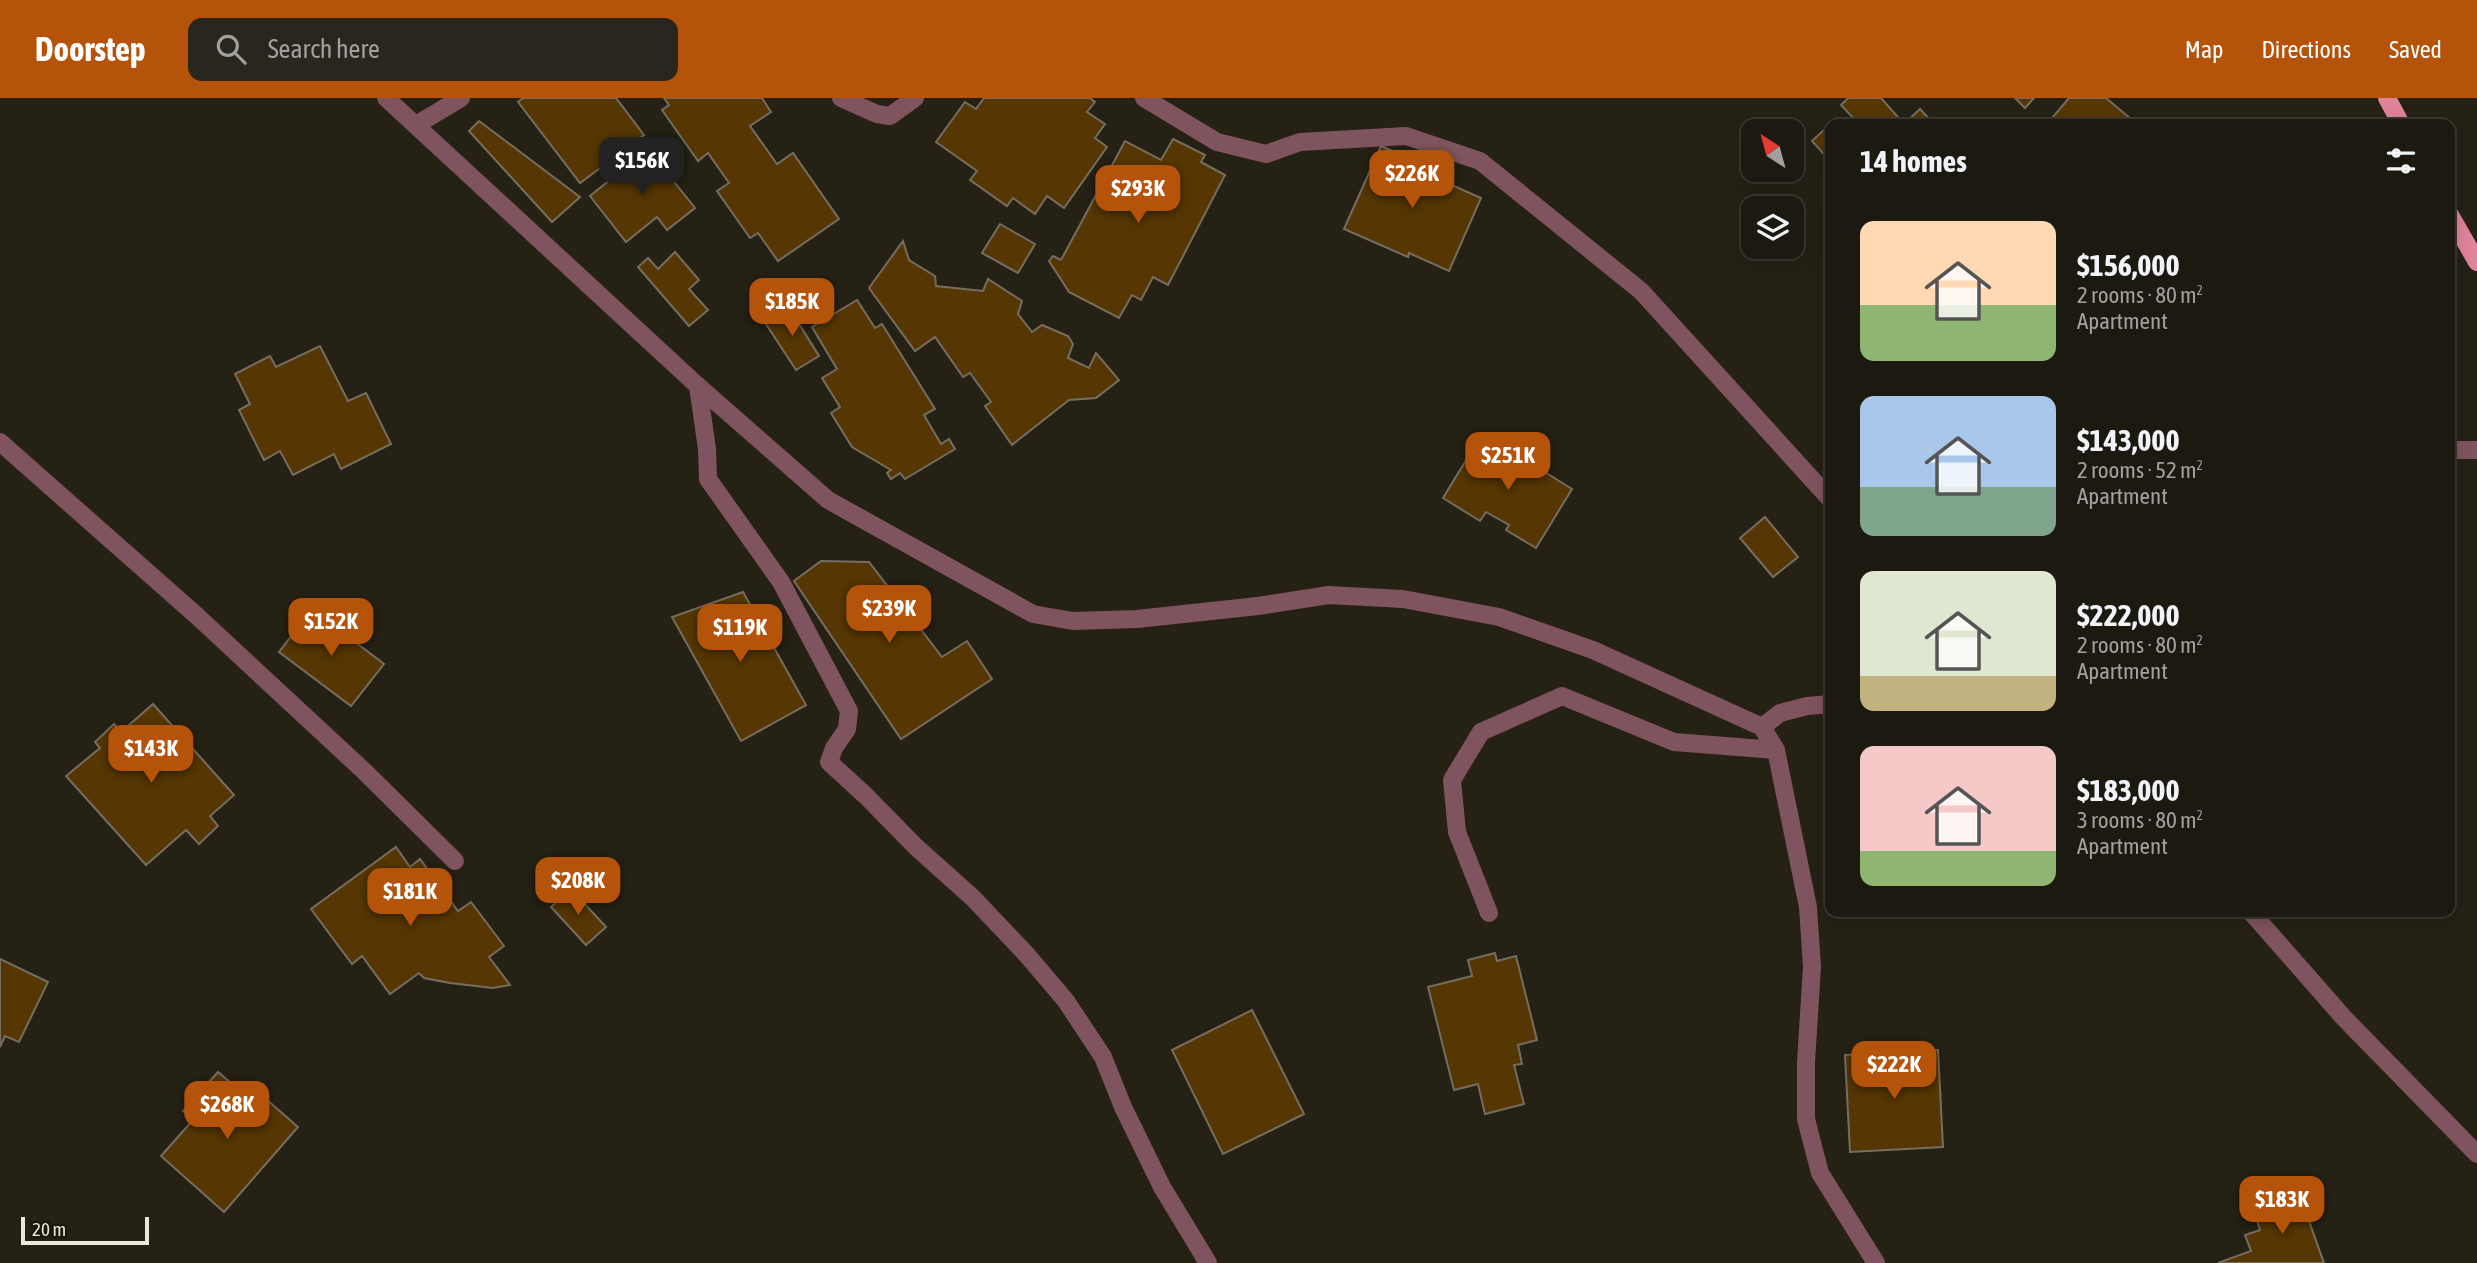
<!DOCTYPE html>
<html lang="en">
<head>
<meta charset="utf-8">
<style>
	body { margin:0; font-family:"Asap Condensed",sans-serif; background:#29261e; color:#f1f3f6; height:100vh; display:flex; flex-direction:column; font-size:26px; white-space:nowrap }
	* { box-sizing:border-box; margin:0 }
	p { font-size:23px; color:#a0a09f }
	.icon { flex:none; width:38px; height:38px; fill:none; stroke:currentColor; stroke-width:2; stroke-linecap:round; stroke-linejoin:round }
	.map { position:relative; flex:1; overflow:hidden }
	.details { position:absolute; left:1825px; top:21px; width:630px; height:798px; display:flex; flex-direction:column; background:#1c1910; border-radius:14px; box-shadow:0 4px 18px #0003,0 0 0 2px #3a3830 }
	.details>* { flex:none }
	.needle { width:46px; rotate:324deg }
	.fabs { position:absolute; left:1741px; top:21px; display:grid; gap:14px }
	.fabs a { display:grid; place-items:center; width:63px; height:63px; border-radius:14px; background:#1c1910; box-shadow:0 4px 18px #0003,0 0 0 2px #3a3830; font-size:35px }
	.scale { position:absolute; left:21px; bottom:18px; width:128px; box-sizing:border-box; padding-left:7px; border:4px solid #ebe8e0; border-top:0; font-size:19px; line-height:24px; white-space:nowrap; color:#ebe8e0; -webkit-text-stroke:5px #1c170c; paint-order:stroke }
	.price { position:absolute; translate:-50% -60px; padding:0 16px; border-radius:14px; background:#b45309; color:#fff; font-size:23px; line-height:46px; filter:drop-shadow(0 2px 4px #0008) }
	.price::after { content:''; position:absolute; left:50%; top:42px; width:21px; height:16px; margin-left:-10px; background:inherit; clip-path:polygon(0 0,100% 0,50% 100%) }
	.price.on { background:#222; color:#fff }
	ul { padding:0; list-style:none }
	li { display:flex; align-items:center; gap:21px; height:175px; padding:0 35px }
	li span { display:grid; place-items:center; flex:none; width:196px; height:140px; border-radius:14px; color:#555 }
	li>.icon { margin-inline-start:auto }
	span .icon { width:84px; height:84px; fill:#fffc; stroke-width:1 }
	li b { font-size:30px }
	h2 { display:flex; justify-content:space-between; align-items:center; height:84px; padding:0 35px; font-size:30px }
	header { display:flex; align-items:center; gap:42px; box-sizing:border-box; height:98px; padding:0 35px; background:#b45309; color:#fff }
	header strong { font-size:33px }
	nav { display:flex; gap:38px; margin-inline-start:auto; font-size:24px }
	.search { width:490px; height:63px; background:#29261e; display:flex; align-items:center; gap:18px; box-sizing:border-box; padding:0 24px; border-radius:14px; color:#a0a09f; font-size:26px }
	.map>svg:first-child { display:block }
	.building { fill:#563703; stroke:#766d61; stroke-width:2 }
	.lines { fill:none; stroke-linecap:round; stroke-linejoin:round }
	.lane { stroke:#80545e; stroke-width:18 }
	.street { stroke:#80545e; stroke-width:18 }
	.primary { stroke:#e0849b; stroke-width:18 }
</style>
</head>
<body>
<header>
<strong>Doorstep</strong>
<div class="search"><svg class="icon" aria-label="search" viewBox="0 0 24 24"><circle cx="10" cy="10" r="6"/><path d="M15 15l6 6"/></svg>Search here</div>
<nav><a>Map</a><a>Directions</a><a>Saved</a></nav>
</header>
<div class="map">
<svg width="2477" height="1165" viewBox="0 0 2477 1165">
	<rect width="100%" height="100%" fill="#262115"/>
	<g class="building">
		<path d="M523,0H616L644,37L580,85L518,4Z"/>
		<path d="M664,0H762L771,14L750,28L777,66L793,55L839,121L778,163L758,135L750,140L717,93L729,85L708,55L698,63L662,12L669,7Z"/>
		<path d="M984,0H1090L1095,4L1087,14L1105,26L1095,40L1107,49L1064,110L1047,98L1035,116L1013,100L1007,108L970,82L977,73L936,44L965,4L976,11Z"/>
		<path d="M1848,0H1881L1904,26L1920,11L1934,26H1859L1841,7Z"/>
		<path d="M2015,0H2034L2025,10Z"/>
		<path d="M2069,0H2106L2137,26H2047Z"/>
		<path d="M1837,20L1843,26H1830V63L1812,43Z"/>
		<path d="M479,23L580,99L552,124L469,33Z"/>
		<path d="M1173,41L1205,57L1201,64L1225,77L1168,187L1153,179L1141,202L1132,197L1119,220L1069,194L1049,163L1053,158L1061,162L1125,43L1161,62Z"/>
		<path d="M1381,48L1439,74L1436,80L1481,100L1449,173L1409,155L1408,159L1344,131Z"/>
		<path d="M648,51L695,110L667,132L657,119L626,144L590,98Z"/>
		<path d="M1000,126L1035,146L1018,175L982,155Z"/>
		<path d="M903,143L909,162L935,178L936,188L983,193L988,181L1022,203L1018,216L1032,234L1042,227L1068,238L1073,246L1068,260L1089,270L1096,255L1119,282L1096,300L1069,302L1012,347L985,308L991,304L970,275L963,279L935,239L915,253L869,190Z"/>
		<path d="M675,154L699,182L689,191L708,212L689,228L638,169L648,160L658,171Z"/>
		<path d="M857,202L875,230L882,226L935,311L924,317L941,346L949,341L955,351L905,381L900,375L891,381L887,375L891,372L852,349L831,315L840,309L822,280L837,271L812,229Z"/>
		<path d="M788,208L819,258L796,272L764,223Z"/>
		<path d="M320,248L348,303L366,295L391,346L341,371L334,356L293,377L280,353L264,362L239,312L250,306L235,276L270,258L276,269Z"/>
		<path d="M1479,341L1499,353L1503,348L1572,391L1536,450L1506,432L1509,427L1486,414L1480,423L1443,400Z"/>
		<path d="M1765,419L1798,459L1773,479L1740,440Z"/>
		<path d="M821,463L869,464L942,559L967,543L992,581L901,641L794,483Z"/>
		<path d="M743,494L806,607L741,643L672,519Z"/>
		<path d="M312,511L384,566L351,608L279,554Z"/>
		<path d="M153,606L234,697L210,718L218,728L199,746L186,732L146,767L66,678L100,650L95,644L114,626L121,634Z"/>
		<path d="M396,749L410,769L420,761L458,813L471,804L504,848L489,859L510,887L493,890L450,885L424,880L419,875L390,896L362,858L352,866L311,811Z"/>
		<path d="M571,791L606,829L586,847L551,809Z"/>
		<path d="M1495,855L1497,863L1516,858L1537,942L1518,947L1522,966L1514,967L1524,1006L1485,1016L1478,986L1454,992L1428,889L1472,878L1468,862Z"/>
		<path d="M0,861L48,884L19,944L5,938L0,949Z"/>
		<path d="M1252,912L1304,1016L1223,1056L1172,952Z"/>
		<path d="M1938,952L1943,1049L1850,1054L1845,957Z"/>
		<path d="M218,974L251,1002L258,994L298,1029L224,1114L161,1058L193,1022L183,1013Z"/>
		<path d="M2299,1095L2324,1165H2218L2251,1153L2245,1137L2260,1132L2254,1112Z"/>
	</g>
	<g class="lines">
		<path class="lane" d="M1489,815L1457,734L1452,682L1481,634L1562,598L1674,644L1776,652"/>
		<g class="street">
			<path d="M386,0L698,288L828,402L1033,516L1073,523L1137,521L1258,508L1329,497L1403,501L1499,519L1593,552L1762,629"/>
			<path d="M841,0L877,16L890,18L915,0"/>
			<path d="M1144,0L1217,44L1266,56L1300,44L1406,38L1480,63L1641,193L1830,401"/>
			<path d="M416,27L461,0"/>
			<path d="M698,288L707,351L708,381L781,484L849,613L847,631L834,650L829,664L866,698L916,749L973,800L1027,857L1066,903L1103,959L1123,1009L1162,1089L1208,1165"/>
			<path d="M0,344L197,518L364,673L455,763"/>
			<path d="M2450,352H2477"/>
			<path d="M1830,606L1807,608L1780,615L1762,629L1776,652L1808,809L1812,869L1806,964V1021L1820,1075L1876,1165"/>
			<path d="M2251,814L2344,920L2477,1056"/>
		</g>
		<g class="primary">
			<path d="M2387,0L2401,26"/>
			<path d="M2450,117L2477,164"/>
		</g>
	</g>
</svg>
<div class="fabs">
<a><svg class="needle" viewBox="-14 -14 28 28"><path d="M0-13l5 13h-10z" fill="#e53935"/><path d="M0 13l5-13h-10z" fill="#a0a09f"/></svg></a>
<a><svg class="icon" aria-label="layers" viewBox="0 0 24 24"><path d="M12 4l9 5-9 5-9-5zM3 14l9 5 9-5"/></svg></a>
</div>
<div class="scale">20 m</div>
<b class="price on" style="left:642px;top:99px">$156K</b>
<b class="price" style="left:1412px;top:112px">$226K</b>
<b class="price" style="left:1138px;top:127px">$293K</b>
<b class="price" style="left:792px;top:240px">$185K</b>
<b class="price" style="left:1508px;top:394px">$251K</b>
<b class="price" style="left:889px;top:547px">$239K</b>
<b class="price" style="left:331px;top:560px">$152K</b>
<b class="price" style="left:740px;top:566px">$119K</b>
<b class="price" style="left:151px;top:687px">$143K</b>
<b class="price" style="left:578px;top:819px">$208K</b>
<b class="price" style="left:410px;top:830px">$181K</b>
<b class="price" style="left:1894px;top:1003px">$222K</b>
<b class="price" style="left:227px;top:1043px">$268K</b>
<b class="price" style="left:2282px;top:1138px">$183K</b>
<section class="details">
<h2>14 homes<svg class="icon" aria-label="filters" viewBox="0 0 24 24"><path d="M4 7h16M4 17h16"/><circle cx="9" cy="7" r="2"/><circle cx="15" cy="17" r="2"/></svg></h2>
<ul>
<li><span style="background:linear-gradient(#ffd9b3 60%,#8fb573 0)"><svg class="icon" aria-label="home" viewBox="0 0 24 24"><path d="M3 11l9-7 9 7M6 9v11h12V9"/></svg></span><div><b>$156,000</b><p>2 rooms · 80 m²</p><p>Apartment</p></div></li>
<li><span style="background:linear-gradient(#a9c7e8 65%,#7fa58c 0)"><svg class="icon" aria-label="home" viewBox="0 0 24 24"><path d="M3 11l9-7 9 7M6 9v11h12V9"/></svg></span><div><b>$143,000</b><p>2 rooms · 52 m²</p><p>Apartment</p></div></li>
<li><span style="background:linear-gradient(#dfe7d0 75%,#c2b280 0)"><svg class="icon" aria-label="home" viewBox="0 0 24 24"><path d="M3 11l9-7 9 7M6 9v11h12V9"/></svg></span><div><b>$222,000</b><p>2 rooms · 80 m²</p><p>Apartment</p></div></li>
<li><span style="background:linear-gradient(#f6c9c9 75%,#8fb573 0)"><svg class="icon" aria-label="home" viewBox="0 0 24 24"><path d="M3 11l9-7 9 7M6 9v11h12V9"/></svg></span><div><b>$183,000</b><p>3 rooms · 80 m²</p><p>Apartment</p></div></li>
</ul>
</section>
</div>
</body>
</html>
